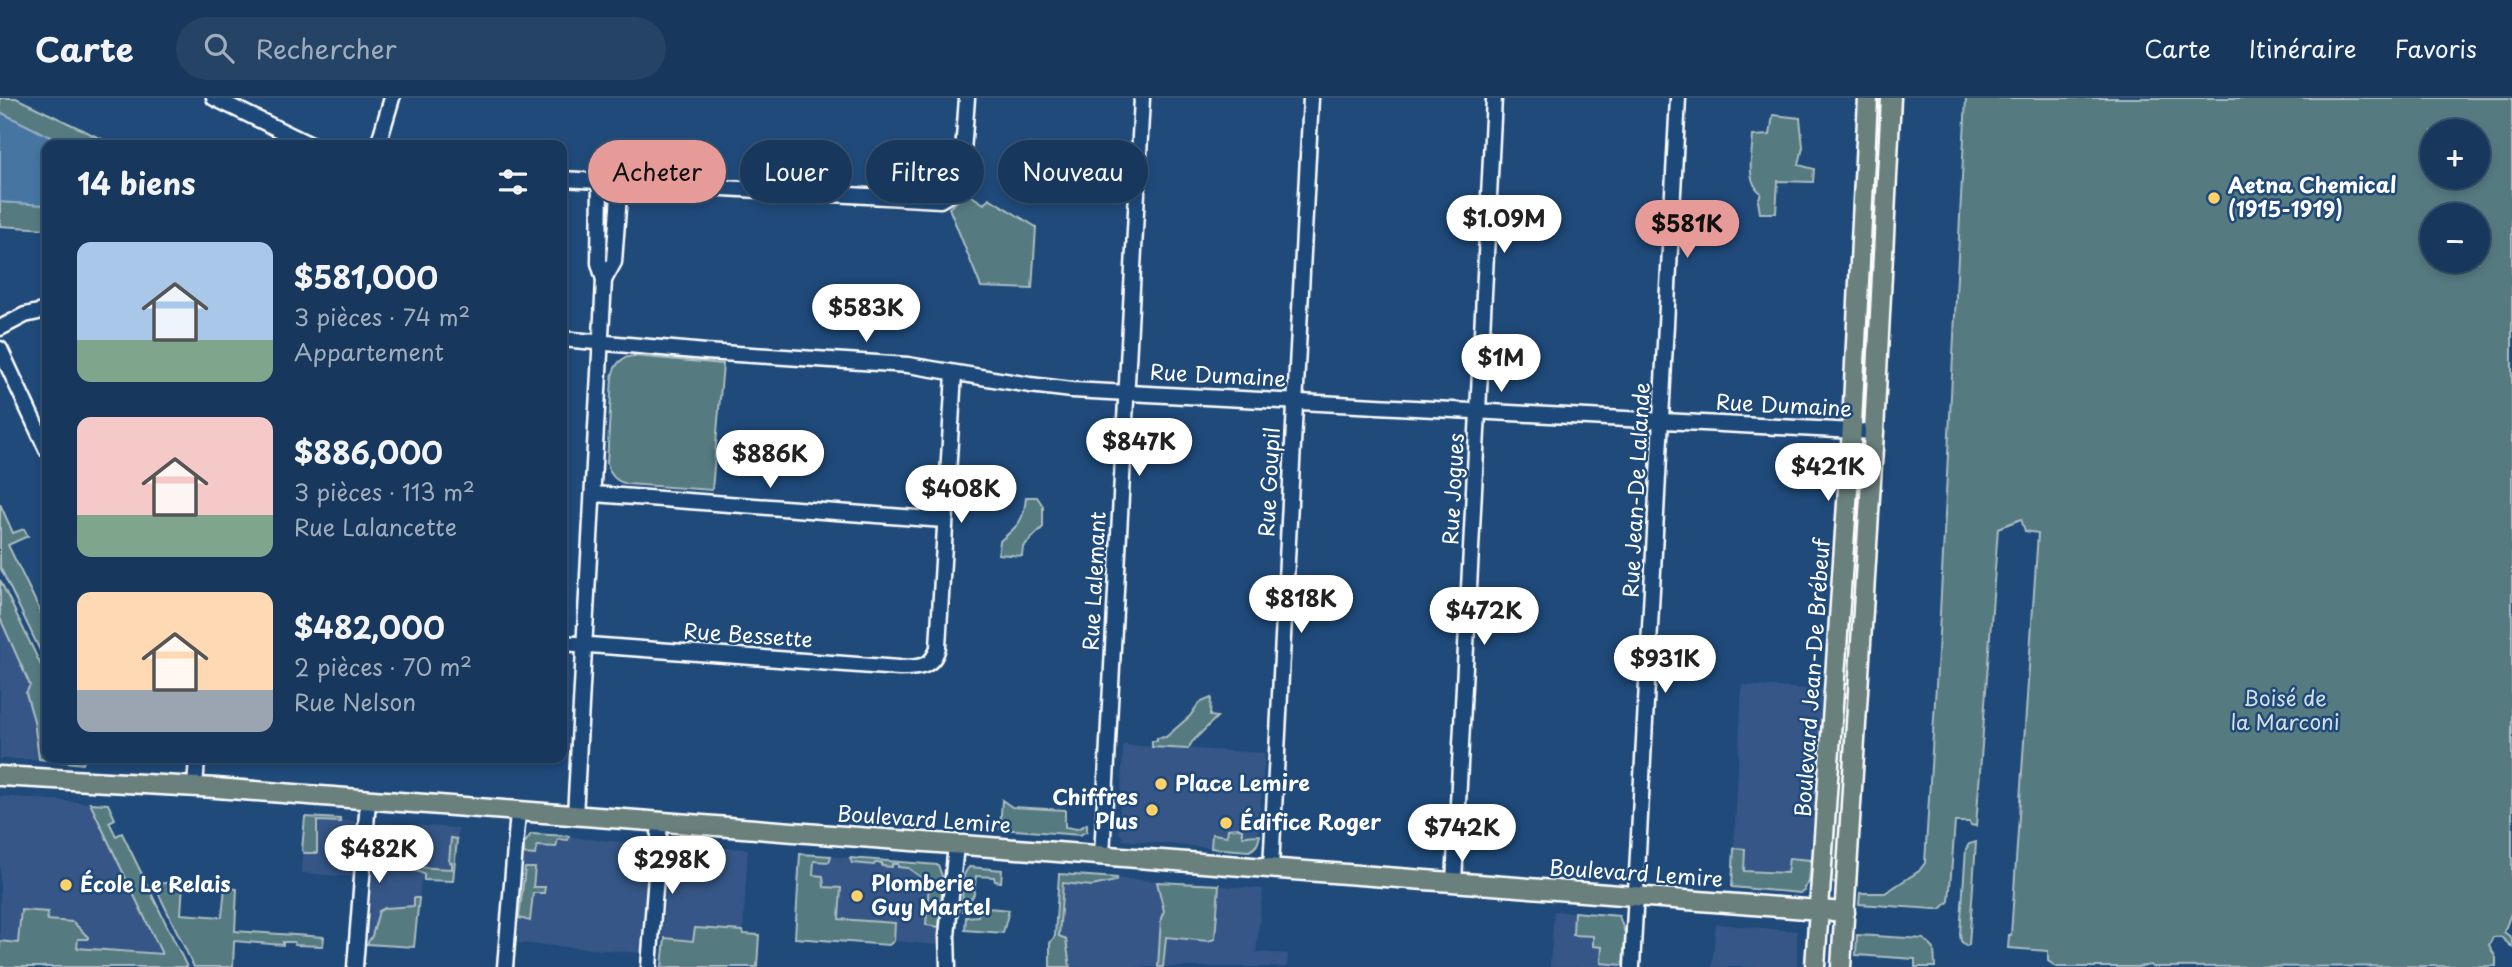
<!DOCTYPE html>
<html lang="fr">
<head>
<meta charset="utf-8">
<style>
	body { margin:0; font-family:"Playpen Sans",sans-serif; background:#244365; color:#f1f3f6; height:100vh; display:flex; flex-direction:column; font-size:26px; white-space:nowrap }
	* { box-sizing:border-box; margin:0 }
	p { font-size:23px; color:#9eacbb }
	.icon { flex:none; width:38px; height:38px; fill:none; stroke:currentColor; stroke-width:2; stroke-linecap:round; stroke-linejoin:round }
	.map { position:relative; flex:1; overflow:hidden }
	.side { position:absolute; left:42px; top:42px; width:525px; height:623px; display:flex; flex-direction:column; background:#17385c; border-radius:14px; box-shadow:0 4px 10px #0003,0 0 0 2px #365272 }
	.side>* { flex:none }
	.banner { position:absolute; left:588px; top:42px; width:665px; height:63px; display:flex; gap:14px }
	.buttons { position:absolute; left:2420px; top:21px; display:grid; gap:14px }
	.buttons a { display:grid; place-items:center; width:70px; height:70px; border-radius:50%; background:#17385c; box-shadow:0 4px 10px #0003,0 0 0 2px #365272; font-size:35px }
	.price { position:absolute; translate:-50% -60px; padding:0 16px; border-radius:24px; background:#fff; color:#222; font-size:23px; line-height:46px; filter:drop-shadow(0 2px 4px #0008) }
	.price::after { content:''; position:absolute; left:50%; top:42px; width:21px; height:16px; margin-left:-10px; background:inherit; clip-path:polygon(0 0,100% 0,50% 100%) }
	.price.current { background:#e69b98; color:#111 }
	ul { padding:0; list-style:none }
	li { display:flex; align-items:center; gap:21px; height:175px; padding:0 35px }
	li span { display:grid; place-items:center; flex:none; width:196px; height:140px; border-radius:14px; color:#555 }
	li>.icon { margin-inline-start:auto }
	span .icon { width:84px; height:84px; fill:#fffc; stroke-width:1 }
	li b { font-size:30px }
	h2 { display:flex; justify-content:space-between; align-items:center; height:84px; padding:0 35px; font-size:30px }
	.chip { padding:0 24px; border-radius:32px; background:#17385c; box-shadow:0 4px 10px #0003,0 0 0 2px #365272; font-size:24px; line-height:63px }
	.chip.current { background:#e69b98; color:#111 }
	header { display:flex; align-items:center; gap:42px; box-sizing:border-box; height:98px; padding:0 35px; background:#17385c; border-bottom:2px solid #365272 }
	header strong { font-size:33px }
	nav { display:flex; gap:38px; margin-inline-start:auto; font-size:24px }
	.search { width:490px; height:63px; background:#244365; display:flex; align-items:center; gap:18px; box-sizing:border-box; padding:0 24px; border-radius:38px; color:#9eacbb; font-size:26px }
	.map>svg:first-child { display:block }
	.built { fill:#355786 }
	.green { fill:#557a80; stroke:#aabcc0; stroke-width:2; fill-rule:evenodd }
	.water { fill:#4474a0; stroke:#8facc6; stroke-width:2 }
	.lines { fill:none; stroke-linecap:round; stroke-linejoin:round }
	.minor-casing { stroke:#fff; stroke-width:19 }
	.major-casing { stroke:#fff; stroke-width:23 }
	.minor { stroke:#1f4a7a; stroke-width:14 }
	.major { stroke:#6a807d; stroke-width:18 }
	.poi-dot { fill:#ffd166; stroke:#1f4a7a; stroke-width:2.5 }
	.labels { text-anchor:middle; stroke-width:5; stroke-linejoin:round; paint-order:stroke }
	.poi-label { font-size:21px; font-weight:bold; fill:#fff; stroke:#1f4a7a; text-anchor:start }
	.street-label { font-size:21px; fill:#fff; stroke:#1f4a7a }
	.park-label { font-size:21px; fill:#d4dedf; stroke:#1f4a7a }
</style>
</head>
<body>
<header>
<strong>Carte</strong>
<div class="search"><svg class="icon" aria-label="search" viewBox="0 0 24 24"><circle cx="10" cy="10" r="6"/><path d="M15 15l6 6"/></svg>Rechercher</div>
<nav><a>Carte</a><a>Itinéraire</a><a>Favoris</a></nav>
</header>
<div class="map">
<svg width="2512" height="869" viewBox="0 0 2512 869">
	<rect width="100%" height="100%" fill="#1f4a7a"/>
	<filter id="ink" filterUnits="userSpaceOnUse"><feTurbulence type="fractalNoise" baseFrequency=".0143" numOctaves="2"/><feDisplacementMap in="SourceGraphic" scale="14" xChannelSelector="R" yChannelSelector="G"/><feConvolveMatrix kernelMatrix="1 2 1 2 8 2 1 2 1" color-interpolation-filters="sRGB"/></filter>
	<g filter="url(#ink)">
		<g class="built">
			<path d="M0,520L30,587L26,595L34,623L39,661H0Z"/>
			<path d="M1742,587L1822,592L1809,784L1802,794L1732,789Z"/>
			<path d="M1123,647L1265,655L1257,747L1249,753L1121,742L1123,740L1119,734Z"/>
			<path d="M0,698L90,705L163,856L0,843Z"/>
			<path d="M305,719L354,723L358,737L354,779L302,775Z"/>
			<path d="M383,725L458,730L453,783L421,782L414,849L367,846L376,740L379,728Z"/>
			<path d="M531,736L645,746L649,760L642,855L518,845L523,753L526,741Z"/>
			<path d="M676,747L748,751L743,833L695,830L693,843L662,840L668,759L669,753Z"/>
			<path d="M800,756L938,767L943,781L938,847L894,843L889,847L795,840Z"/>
			<path d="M1059,776L1263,791L1256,854L1288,856L1287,869H1050V845L1055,838Z"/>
			<path d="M1554,813L1619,818L1625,835L1622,869H1550Z"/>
			<path d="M1716,826L1797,833V869H1712Z"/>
		</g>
		<g class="green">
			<path d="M0,0H16L114,47H66L0,14Z"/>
			<path d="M1875,0H1883L1866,318L1861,320L1860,317Z"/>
			<path d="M1966,0H2512V813L2504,834L2512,840V849L2501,839H2493L2489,847L2496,860V868L2152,869L2151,867L2138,869H2057L2048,863V853L2008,850L2009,837H2011L2038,435L2025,433L2021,421L1998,430L1976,728L1971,727L1969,724H1955L1949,803L1941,811H1935L1859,806L1860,795H1885L1919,773L1925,765L1938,555ZM2432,33H2478V79H2432ZM2432,117H2478V163H2432Z"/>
			<path d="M1773,17L1800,20L1803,49L1799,67L1814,71L1813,84L1778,83L1776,115H1760L1758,103L1761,95C1745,83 1752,56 1753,38L1770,37Z"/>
			<path d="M967,95L984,106L989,100L1036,129L1032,191L981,189L949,110Z"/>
			<path d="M0,104L47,107V131L0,128Z"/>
			<path d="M634,258L723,266L712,392L627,386C615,383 610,377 607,365L612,279C615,266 621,259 634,258Z"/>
			<path d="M1861,348L1864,349L1838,778L1835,786L1831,783L1856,384L1859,350Z"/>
			<path d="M1026,399H1037L1043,408V429L1023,449L1022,458L998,456L1000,443C1018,428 1024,423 1026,399Z"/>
			<path d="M0,406L13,435L24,431L28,438L8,447L47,527V567L0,469Z"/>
			<path d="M0,482L47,580V660H85L83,666L39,661L34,623L26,595L30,587L0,520Z"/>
			<path d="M1211,600L1210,618L1217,619L1192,644L1188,651L1152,649V643H1157V640L1166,639L1190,618L1199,605Z"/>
			<path d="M1002,702L1012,709L1065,712V729L1077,731L1087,726V733L1080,737L1000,731Z"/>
			<path d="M90,705L108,706L115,721L109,724L116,738L122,735L187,869H0V843L18,845L21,812L48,814L47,822L73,824L88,839V841H78L77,850L162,856Z"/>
			<path d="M305,719L340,721V724L317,723V755H304L302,752Z"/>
			<path d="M1239,730L1242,731V738L1260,737C1258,746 1257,749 1249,753L1211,750L1212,736L1227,738L1228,731Z"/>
			<path d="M531,736L569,738L568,742L558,741L556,749L537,748L535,757L524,756V746Z"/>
			<path d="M451,740L457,741L453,783L424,782V776L416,773L414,769L452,771V765L449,764Z"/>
			<path d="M1976,744L1969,847L1966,848L1961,843L1960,836L1966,751L1969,746Z"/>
			<path d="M1734,750L1745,751L1744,773L1787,775L1789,760L1811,762L1809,784L1804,790L1805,793L1800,795L1732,789Z"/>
			<path d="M800,756L831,758L829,764L814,763L813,777L823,778L824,789L841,790L839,821L895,825L894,843L889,847L795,840Z"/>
			<path d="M850,760L938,767L943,781L939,829L926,827L929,785L908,770L898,769V766H892V769L882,768V765H875L874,767L852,765Z"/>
			<path d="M969,769L1002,772L1001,784L995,783L994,779L976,778L974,796L969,805L967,814L962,813C965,796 957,784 969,769Z"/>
			<path d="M525,770H535L533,789H545L544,795H533L530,823L519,820Z"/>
			<path d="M1059,776L1117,780L1116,783L1092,788L1063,785L1059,838L1066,841L1070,869H1050V845L1055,838Z"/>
			<path d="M176,784H183L181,816L222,819L225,789L237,791L235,833L324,839L323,848L295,847L294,844H283V847L234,843L233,869H194L154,786Z"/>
			<path d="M1157,784L1219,787L1215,841L1208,843L1166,839L1163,869H1158L1161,820L1164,813Z"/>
			<path d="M414,800H419L414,849L367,846L372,838L379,813L385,810L414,808Z"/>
			<path d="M988,810L1009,812L1003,835L965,832L966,819L978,818L980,811Z"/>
			<path d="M1574,814L1619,818L1625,835L1623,867L1601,865L1602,849L1593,848V838L1573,837Z"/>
			<path d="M695,830L743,833L744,836L759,837L757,869H662L665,840L693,843Z"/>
			<path d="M1857,837L1924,841L1934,851L1935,869H1915V861L1856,857Z"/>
		</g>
		<path class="water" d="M0,14L66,47H47V107L0,104Z"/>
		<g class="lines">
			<g class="minor-casing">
				<g id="minor">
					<path d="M214,0L311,47"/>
					<path d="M378,47L392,0"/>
					<path d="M562,81L940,102L955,93L961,81L967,0"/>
					<path d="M604,182L614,164L620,84"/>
					<path d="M0,230L25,217L47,212"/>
					<path d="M562,241L706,254L908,267L1030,287L1072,292L1874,334"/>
					<path d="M0,251L47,352"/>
					<path d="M594,396L944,422"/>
					<path d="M562,545L899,570C918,570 933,570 938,549L954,275"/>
					<path d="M195,690L197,660"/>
					<path d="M575,718L604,182L599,165L600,83"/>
					<path d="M1102,758L1142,0"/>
					<path d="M1271,770L1311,0"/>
					<path d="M1454,784L1494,0"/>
					<path d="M355,869L368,703"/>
					<path d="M505,869L518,714"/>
					<path d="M649,869L660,725"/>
					<path d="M948,869L947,838L956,747"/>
					<path d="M1632,869L1678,0"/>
				</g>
			</g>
			<g class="major-casing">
				<g id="major">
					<path d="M0,678L216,690L1845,814"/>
					<path d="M1815,869L1851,347L1868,0"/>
					<path d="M1841,869L1874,334L1891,0"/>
				</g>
			</g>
			<use href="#minor" class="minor"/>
			<use href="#major" class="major"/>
		</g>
	</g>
	<g class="poi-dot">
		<circle cx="2214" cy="100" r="7"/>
		<circle cx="1161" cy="686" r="7"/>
		<circle cx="1152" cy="712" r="7"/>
		<circle cx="1226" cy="725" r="7"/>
		<circle cx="66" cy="787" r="7"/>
		<circle cx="857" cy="798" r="7"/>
	</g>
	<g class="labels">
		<g class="poi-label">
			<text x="2228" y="95">Aetna Chemical<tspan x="2228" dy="24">(1915-1919)</tspan></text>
			<text x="1175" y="693">Place Lemire</text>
			<text x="1138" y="707" text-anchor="end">Chiffres<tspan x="1138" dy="24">Plus</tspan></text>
			<text x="1240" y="732">Édifice Roger</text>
			<text x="871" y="793">Plomberie<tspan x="871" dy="24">Guy Martel</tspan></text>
			<text x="80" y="794">École Le Relais</text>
		</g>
		<g class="street-label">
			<text transform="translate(1218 278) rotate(3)" y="7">Rue Dumaine</text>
			<text transform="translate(1784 308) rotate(3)" y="7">Rue Dumaine</text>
			<text transform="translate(1270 384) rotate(-87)" y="7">Rue Goupil</text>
			<text transform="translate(1454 391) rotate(-87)" y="7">Rue Jogues</text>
			<text transform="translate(1637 392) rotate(-87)" y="7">Rue Jean-De Lalande</text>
			<text transform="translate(1095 483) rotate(-87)" y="7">Rue Lalemant</text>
			<text transform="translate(748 538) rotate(4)" y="7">Rue Bessette</text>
			<text transform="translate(1813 580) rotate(-86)" y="7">Boulevard Jean-De Brébeuf</text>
			<text transform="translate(924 722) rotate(4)" y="7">Boulevard Lemire</text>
			<text transform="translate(1636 776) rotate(4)" y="7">Boulevard Lemire</text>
		</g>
		<g class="park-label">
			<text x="2285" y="608">Boisé de<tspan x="2285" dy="24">la Marconi</tspan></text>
		</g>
	</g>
</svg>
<div class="buttons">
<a>+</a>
<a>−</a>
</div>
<b class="price" style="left:1504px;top:157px">$1.09M</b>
<b class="price current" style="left:1687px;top:162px">$581K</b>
<b class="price" style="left:866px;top:246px">$583K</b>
<b class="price" style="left:1501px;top:296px">$1M</b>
<b class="price" style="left:1139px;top:380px">$847K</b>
<b class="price" style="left:770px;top:392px">$886K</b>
<b class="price" style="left:1828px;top:405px">$421K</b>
<b class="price" style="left:961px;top:427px">$408K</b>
<b class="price" style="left:1301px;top:537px">$818K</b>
<b class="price" style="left:1484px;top:549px">$472K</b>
<b class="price" style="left:1665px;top:597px">$931K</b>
<b class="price" style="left:1462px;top:766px">$742K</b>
<b class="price" style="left:379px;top:787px">$482K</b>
<b class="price" style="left:672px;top:798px">$298K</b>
<div class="banner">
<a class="chip current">Acheter</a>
<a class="chip">Louer</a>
<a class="chip">Filtres</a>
<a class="chip">Nouveau</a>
</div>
<section class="side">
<h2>14 biens<svg class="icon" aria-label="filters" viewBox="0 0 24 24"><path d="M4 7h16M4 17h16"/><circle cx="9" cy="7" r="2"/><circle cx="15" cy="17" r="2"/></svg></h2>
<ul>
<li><span style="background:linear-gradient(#a9c7e8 70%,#7fa58c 0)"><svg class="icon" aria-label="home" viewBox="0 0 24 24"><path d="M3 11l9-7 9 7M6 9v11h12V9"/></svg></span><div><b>$581,000</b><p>3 pièces · 74 m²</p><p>Appartement</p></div></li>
<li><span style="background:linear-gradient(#f6c9c9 70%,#7fa58c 0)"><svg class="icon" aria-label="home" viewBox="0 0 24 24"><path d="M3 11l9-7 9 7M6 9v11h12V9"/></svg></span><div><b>$886,000</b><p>3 pièces · 113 m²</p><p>Rue Lalancette</p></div></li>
<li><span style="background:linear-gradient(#ffd9b3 70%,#9aa5b1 0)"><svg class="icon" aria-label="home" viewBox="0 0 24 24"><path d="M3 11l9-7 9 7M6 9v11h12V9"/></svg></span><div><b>$482,000</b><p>2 pièces · 70 m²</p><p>Rue Nelson</p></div></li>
</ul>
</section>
</div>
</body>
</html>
